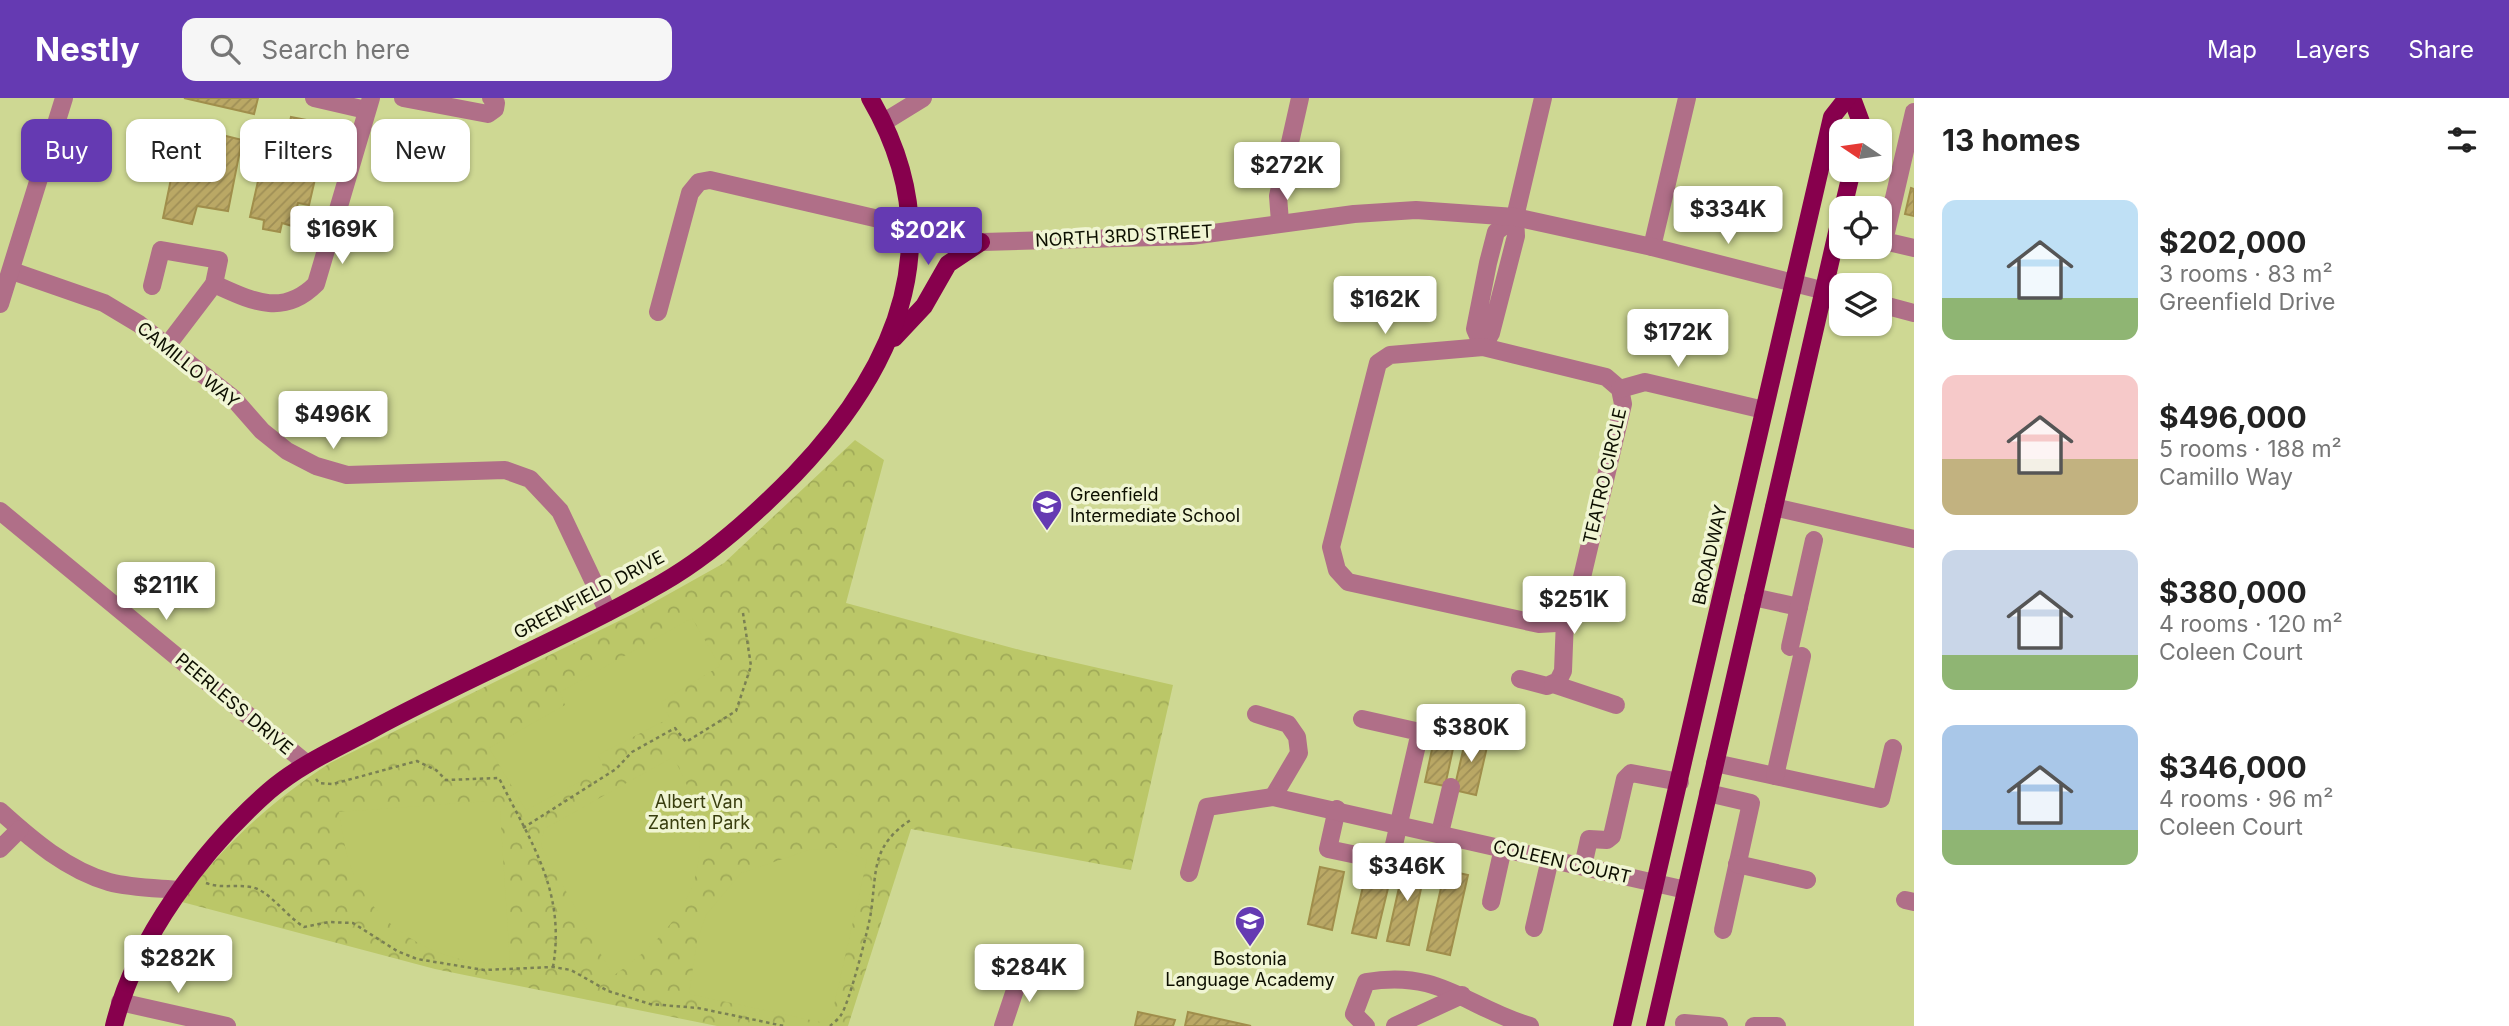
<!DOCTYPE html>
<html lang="en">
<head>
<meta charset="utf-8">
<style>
	body { margin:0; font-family:Inter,sans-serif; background:#f6f6f6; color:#222; height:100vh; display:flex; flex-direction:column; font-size:26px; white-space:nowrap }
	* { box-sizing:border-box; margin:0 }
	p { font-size:23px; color:#767676 }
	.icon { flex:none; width:38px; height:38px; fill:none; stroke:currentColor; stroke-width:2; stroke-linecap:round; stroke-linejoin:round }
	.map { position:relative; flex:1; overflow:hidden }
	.sheet { display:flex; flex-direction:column; background:#fff; width:595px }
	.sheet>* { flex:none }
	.hud { position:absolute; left:21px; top:21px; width:665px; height:63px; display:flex; gap:14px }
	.needle { width:46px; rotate:283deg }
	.tools { position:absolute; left:1829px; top:21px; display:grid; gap:14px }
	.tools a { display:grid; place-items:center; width:63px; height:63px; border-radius:14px; background:#fff; box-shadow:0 2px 5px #0004; font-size:35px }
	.price { position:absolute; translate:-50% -60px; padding:0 16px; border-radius:7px; background:#fff; color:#222; font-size:23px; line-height:46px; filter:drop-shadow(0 2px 4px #0008) }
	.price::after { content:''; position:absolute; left:50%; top:42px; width:21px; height:16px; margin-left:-10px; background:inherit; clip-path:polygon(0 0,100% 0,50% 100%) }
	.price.current { background:#653ab2; color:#fff }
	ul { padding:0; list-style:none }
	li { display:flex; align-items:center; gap:21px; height:175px; padding:0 28px }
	li span { display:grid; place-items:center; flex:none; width:196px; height:140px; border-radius:14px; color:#555 }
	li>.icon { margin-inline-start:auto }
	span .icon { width:84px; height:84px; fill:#fffc; stroke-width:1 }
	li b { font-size:30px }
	h2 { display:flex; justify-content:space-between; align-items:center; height:84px; padding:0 28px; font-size:30px }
	.pill { padding:0 24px; border-radius:14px; background:#fff; box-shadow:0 2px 5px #0004; font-size:24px; line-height:63px }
	.pill.current { background:#653ab2; color:#fff }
	header { display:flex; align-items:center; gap:42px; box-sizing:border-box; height:98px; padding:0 35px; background:#653ab2; color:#fff }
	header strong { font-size:33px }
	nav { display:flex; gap:38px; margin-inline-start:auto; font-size:24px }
	.search { width:490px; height:63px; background:#f6f6f6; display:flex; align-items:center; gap:18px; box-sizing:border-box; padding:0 24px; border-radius:14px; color:#767676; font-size:26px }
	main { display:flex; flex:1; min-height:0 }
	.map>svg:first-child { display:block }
	.forest { fill:url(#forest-crowns) }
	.garden { fill:#bbc768 }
	.building { fill:url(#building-hatch); stroke:#a08e4b; stroke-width:2 }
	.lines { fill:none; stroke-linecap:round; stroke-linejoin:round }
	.path { stroke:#7a8053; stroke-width:2.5; stroke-dasharray:3.5 3.5; stroke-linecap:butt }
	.minor { stroke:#b06f88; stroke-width:18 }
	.major { stroke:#87004d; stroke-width:18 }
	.labels { text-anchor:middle; stroke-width:7; stroke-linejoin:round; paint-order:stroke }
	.street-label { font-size:18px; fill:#0d0f00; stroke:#f0f5d3 }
	.poi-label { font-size:18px; fill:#0d0f00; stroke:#f0f5d3; text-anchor:start }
	.park-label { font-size:18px; fill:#393e0f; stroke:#f0f5d3 }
</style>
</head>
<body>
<header>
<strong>Nestly</strong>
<div class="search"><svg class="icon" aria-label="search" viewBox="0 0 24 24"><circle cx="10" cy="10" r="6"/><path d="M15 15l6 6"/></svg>Search here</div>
<nav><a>Map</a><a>Layers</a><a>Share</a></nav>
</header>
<main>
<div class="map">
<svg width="1914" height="928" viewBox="0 0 1914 928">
	<defs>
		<pattern id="forest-crowns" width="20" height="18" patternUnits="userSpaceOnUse" patternTransform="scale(1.75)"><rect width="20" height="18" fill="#bbc768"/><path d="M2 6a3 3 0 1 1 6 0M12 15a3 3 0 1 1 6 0" fill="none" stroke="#a0aa58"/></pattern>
		<pattern id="building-hatch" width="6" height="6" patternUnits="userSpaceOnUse" patternTransform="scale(1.75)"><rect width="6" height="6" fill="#baa865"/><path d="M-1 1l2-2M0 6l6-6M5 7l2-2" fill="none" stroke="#9f8f56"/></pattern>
	</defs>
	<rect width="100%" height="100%" fill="#ced893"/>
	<path class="forest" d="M855,342L884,362L846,505L1024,553L1173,587L1131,772L911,731L848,928H717L435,871L182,804C222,747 272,703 330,665L633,516L724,465Z"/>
	<g class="garden">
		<path d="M692,520L720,568L661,604L670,620L598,657L604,671L526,712L489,650L565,607L560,594Z"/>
		<path d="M673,659C726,752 697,820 613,878L541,748L544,731Z"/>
		<path d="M488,703L500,713L510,865C452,870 388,840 359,787C346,765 343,738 339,714Z"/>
		<path d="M837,750L867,762L832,916L820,924L689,896L697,843L706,817L741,775L809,752Z"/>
	</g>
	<g class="building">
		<path d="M184,0H258L254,16Z"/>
		<path d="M291,19L317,24L307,66L318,68L309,107L298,105L292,128L282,125L280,134L263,131L264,122L250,119L271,25L289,29Z"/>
		<path d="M182,27L242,42L228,113L197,108L192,126L163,120Z"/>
		<path d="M337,31L350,34L348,44L334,41Z"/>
		<path d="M1911,90L1914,91V118L1905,116Z"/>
		<path d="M1437,628L1457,632L1445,688L1425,684Z"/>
		<path d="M1467,635L1489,640L1476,697L1454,692Z"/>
		<path d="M1405,763L1426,767L1409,847L1387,843Z"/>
		<path d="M1320,769L1344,774L1332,832L1308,826Z"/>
		<path d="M1445,772L1468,777L1450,857L1427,852Z"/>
		<path d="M1365,780L1389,786L1376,840L1352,835Z"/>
		<path d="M1138,914L1175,922L1173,928H1135Z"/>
		<path d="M1188,914L1251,928H1185Z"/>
	</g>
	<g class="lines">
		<g class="path">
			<path d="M316,681L319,685L333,686L417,663L436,672L446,682L499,680C531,745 566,793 553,869"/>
			<path d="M523,730L616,671L632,654L675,630L686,644L736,613L751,568L743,515"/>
			<path d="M206,785C222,791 235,786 251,789C269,792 286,818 304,829L329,824L353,825L397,853L417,861L484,872L553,869L571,872L608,893L650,906L698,910L784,928"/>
			<path d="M830,928C833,925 839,921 841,917C849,906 869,829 871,814C877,771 871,748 912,721"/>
		</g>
		<g class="minor">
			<path d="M314,0L366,12"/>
			<path d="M403,0L488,16L495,11L496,5L491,0"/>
			<path d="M1914,14L1884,143L1914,150"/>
			<path d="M884,24L923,0"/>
			<path d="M1515,119L1516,138L1491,235L1483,249L1475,231L1488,165L1496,134Z"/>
			<path d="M1515,119L1543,0"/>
			<path d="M1280,124L1278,98L1300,0"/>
			<path d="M1652,149L1687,0"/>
			<path d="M12,173L104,205L139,226L233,300L262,333L287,353L316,368L347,377L505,372L530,381L560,413L608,514"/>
			<path d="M214,186C250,202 282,220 316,186L371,0"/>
			<path d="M152,188L161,152L219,162L214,186L166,249"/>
			<path d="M0,206L64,0"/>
			<path d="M1880,206L1914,215"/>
			<path d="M658,214L690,95L699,84L710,82L883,122L947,145L1191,138L1354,116L1416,112L1515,119L1652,149L1841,197"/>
			<path d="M1483,249L1606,279L1620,291L1623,306L1579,492L1565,521L1556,525L1539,526L1348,484L1337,472L1331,449L1378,265L1390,257Z"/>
			<path d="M1620,291L1645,284L1764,312"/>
			<path d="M1774,409L1914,441"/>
			<path d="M0,413L307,666"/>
			<path d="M1753,499L1799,509"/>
			<path d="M1790,549L1814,442"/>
			<path d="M1520,581L1547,588L1558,583L1563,573L1565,521"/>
			<path d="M1553,586L1616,607"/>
			<path d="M1256,616L1288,626L1297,639L1299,655L1273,699"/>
			<path d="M1715,665L1881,701L1893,650"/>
			<path d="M1775,678L1802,558"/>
			<path d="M1708,695L1751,705L1723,832"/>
			<path d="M1337,711L1328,751L1390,764L1420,634L1362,621"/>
			<path d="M0,713C32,742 67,772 109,784C131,790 157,790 180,792"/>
			<path d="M1440,735L1451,689"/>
			<path d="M0,751L20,731"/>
			<path d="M1737,766L1807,782"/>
			<path d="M1583,768L1589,741L1607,742L1612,738L1625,681L1631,675L1680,684"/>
			<path d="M1189,775L1207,709L1273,699L1686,792"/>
			<path d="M1905,802L1914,804"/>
			<path d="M1491,804L1503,750"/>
			<path d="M1534,830L1550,761"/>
			<path d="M120,904L227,928"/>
			<path d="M1684,925L1719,928"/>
			<path d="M1003,928L1021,874"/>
			<path d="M1366,928L1354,916L1366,884C1440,871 1466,909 1530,928"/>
			<path d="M1395,928L1462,897"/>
			<path d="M1754,928H1777"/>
		</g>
		<g class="major">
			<path d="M1852,0L1862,27L1861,33"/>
			<path d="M1843,110L1852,72"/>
			<path d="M894,240L924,208L948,166L981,144"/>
			<path d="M114,928C135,841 203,751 269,693C299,667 337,650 371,632C467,580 568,539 662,485C711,457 755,417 795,376C899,267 952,140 870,0"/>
			<path d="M1622,928L1832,19L1847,0"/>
			<path d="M1655,928L1841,117"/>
		</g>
	</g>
	<defs>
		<g id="school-pin" transform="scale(1.575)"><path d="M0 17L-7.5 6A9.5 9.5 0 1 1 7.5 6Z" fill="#653ab2" stroke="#f0f5d3"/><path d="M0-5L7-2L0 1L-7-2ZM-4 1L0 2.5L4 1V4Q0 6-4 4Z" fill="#fff"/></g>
	</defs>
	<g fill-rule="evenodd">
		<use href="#school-pin" x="1047" y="407"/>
		<use href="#school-pin" x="1250" y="823"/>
	</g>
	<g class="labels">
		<g class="street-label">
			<text transform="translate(1124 138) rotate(-3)" y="6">NORTH 3RD STREET</text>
			<text transform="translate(188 267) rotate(39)" y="6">CAMILLO WAY</text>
			<text transform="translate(1605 378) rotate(-77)" y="6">TEATRO CIRCLE</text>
			<text transform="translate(1710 457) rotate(-77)" y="6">BROADWAY</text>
			<text transform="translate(589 497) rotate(-28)" y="6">GREENFIELD DRIVE</text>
			<text transform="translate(234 606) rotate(40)" y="6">PEERLESS DRIVE</text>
			<text transform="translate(1562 764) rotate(13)" y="6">COLEEN COURT</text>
		</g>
		<g class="poi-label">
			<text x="1070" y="403">Greenfield<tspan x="1070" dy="21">Intermediate School</tspan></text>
			<text x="1250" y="867" text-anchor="middle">Bostonia<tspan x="1250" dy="21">Language Academy</tspan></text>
		</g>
		<g class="park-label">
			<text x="699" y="710">Albert Van<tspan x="699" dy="21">Zanten Park</tspan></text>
		</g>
	</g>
</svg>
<div class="tools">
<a><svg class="needle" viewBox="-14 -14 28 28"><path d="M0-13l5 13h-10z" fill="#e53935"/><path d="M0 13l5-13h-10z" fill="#767676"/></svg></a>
<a><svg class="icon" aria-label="locate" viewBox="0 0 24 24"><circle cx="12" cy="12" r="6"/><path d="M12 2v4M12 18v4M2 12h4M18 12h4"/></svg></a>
<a><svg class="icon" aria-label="layers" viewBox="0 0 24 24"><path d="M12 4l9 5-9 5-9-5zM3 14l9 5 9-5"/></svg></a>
</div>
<b class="price" style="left:1287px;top:104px">$272K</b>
<b class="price" style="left:1728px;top:148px">$334K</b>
<b class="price" style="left:342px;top:168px">$169K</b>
<b class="price current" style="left:928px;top:169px">$202K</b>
<b class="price" style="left:1385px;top:238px">$162K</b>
<b class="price" style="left:1678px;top:271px">$172K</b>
<b class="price" style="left:333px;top:353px">$496K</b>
<b class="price" style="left:166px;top:524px">$211K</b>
<b class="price" style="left:1574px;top:538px">$251K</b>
<b class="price" style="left:1471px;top:666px">$380K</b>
<b class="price" style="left:1407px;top:805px">$346K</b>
<b class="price" style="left:178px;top:897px">$282K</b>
<b class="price" style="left:1029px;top:906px">$284K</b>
<div class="hud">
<a class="pill current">Buy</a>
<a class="pill">Rent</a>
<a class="pill">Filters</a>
<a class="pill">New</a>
</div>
</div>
<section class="sheet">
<h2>13 homes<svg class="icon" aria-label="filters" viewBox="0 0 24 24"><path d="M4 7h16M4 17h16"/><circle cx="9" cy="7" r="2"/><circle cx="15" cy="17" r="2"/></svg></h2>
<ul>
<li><span style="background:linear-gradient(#bfe0f5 70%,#8fb573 0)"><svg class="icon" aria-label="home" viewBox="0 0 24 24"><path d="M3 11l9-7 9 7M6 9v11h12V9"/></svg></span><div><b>$202,000</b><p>3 rooms · 83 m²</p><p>Greenfield Drive</p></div></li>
<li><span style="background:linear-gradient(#f6c9c9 60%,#c2b280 0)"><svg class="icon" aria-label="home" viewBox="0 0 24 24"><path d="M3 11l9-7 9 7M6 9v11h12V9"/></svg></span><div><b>$496,000</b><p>5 rooms · 188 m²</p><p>Camillo Way</p></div></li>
<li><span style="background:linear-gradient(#c9d6e8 75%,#8fb573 0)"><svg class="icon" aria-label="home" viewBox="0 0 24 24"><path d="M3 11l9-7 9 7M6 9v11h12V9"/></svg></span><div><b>$380,000</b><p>4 rooms · 120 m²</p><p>Coleen Court</p></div></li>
<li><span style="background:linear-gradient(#a9c7e8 75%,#8fb573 0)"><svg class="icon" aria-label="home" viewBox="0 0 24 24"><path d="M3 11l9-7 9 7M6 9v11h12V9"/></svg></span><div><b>$346,000</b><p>4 rooms · 96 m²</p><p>Coleen Court</p></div></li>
</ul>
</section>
</main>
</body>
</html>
